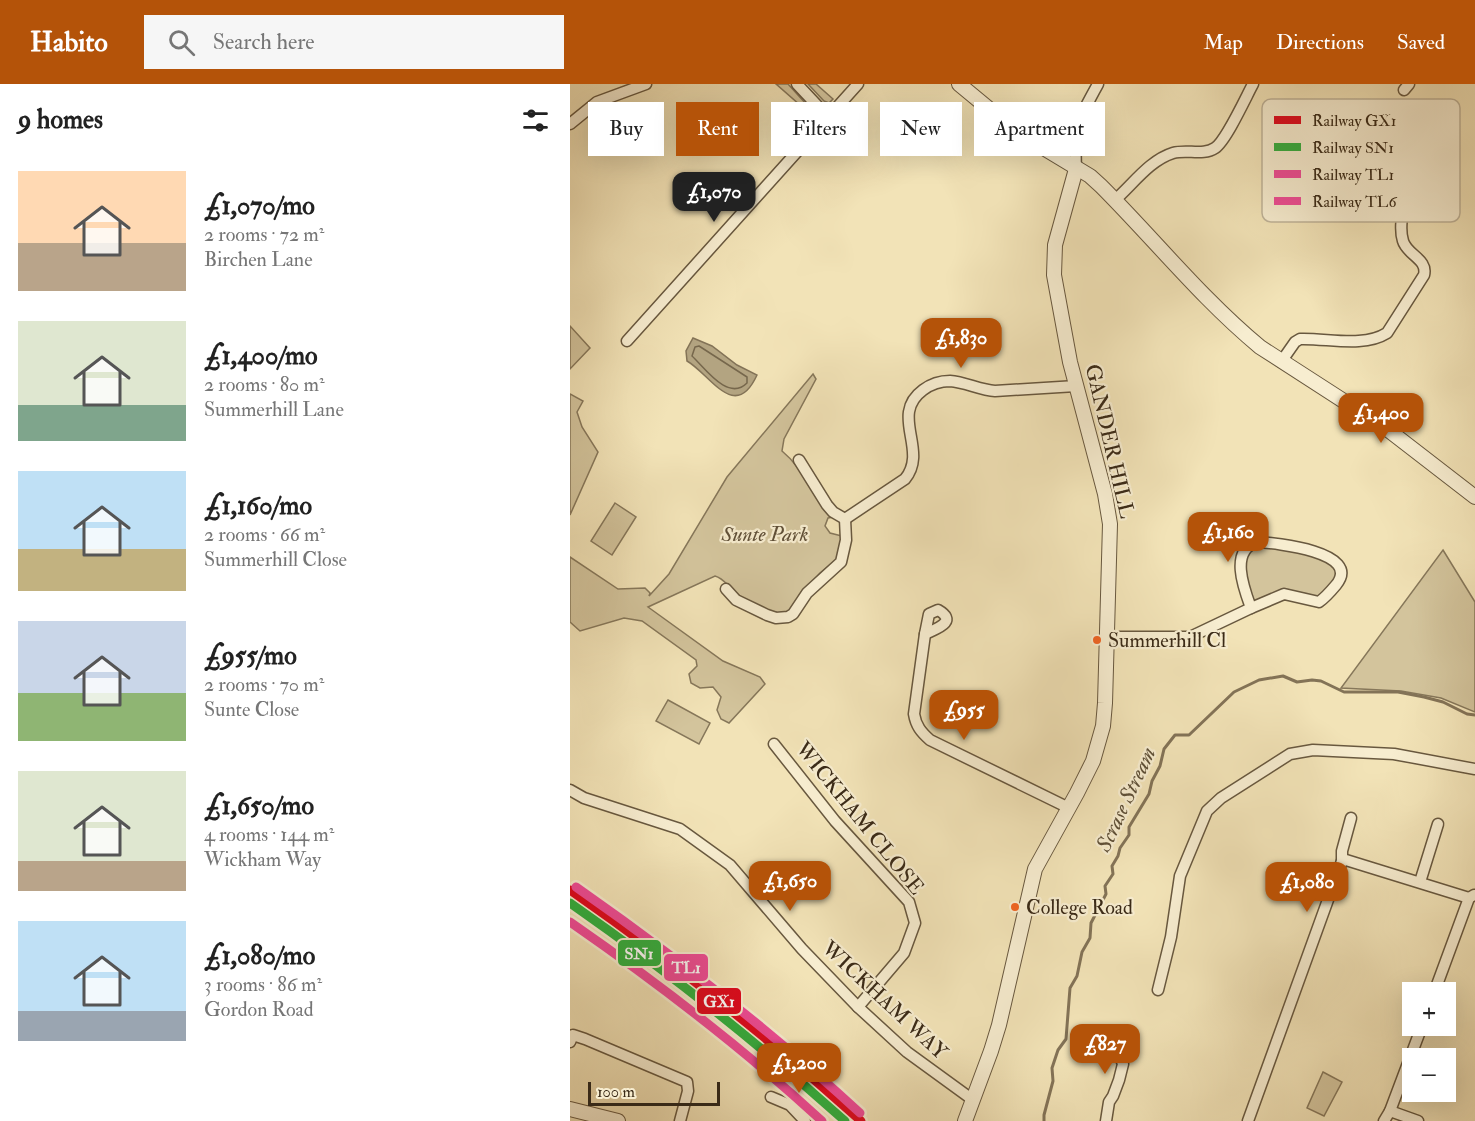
<!DOCTYPE html>
<html lang="en">
<head>
<meta charset="utf-8">
<style>
	body { margin:0; font-family:"IM FELL Double Pica",serif; background:#f6f6f6; color:#222; height:100vh; display:flex; flex-direction:column; font-size:22px; white-space:nowrap }
	* { box-sizing:border-box; margin:0 }
	p { font-size:20px; color:#767676 }
	.icon { flex:none; width:33px; height:33px; fill:none; stroke:currentColor; stroke-width:2; stroke-linecap:round; stroke-linejoin:round }
	.map { position:relative; flex:1; overflow:hidden }
	.details { display:flex; flex-direction:column; background:#fff; width:570px }
	.details>* { flex:none }
	.top-card { position:absolute; left:18px; top:18px; width:570px; height:54px; display:flex; gap:12px }
	.controls { position:absolute; left:832px; top:898px; display:grid; gap:12px }
	.controls a { display:grid; place-items:center; width:54px; height:54px; border-radius:0px; background:#fff; box-shadow:0 6px 24px #0002; font-size:30px }
	.scale { position:absolute; left:18px; bottom:15px; width:132px; box-sizing:border-box; padding-left:6px; border:3px solid #3a2a17; border-top:0; font-size:16px; line-height:21px; white-space:nowrap; color:#3a2a17; -webkit-text-stroke:4px #f7edd0; paint-order:stroke }
	.price { position:absolute; translate:-50% -51px; padding:0 14px; border-radius:12px; background:#b45309; color:#fff; font-size:20px; line-height:39px; filter:drop-shadow(0 2px 3px #0008) }
	.price::after { content:''; position:absolute; left:50%; top:36px; width:18px; height:14px; margin-left:-9px; background:inherit; clip-path:polygon(0 0,100% 0,50% 100%) }
	.price.current { background:#222; color:#fff }
	ul { padding:0; list-style:none }
	li { display:flex; align-items:center; gap:18px; height:150px; padding:0 18px }
	li span { display:grid; place-items:center; flex:none; width:168px; height:120px; border-radius:0px; color:#555 }
	li>.icon { margin-inline-start:auto }
	span .icon { width:72px; height:72px; fill:#fffc; stroke-width:1 }
	li b { font-size:26px }
	h2 { display:flex; justify-content:space-between; align-items:center; height:72px; padding:0 18px; font-size:26px }
	.chip { padding:0 21px; border-radius:0px; background:#fff; box-shadow:0 6px 24px #0002; font-size:21px; line-height:54px }
	.chip.current { background:#b45309; color:#fff }
	header { display:flex; align-items:center; gap:36px; box-sizing:border-box; height:84px; padding:0 30px; background:#b45309; color:#fff }
	header strong { font-size:28px }
	nav { display:flex; gap:33px; margin-inline-start:auto; font-size:21px }
	.search { width:420px; height:54px; background:#f6f6f6; display:flex; align-items:center; gap:15px; box-sizing:border-box; padding:0 21px; border-radius:0px; color:#767676; font-size:22px }
	main { display:flex; flex:1; min-height:0 }
	.map>svg:first-child { display:block }
	.green { fill:#d3c49c; stroke:#86775a; stroke-width:1.5 }
	.water { fill:#b3a481; stroke:#837357; stroke-width:1.5 }
	.lines { fill:none; stroke-linecap:round; stroke-linejoin:round }
	.shore { stroke:#76674c; stroke-width:1.5 }
	.stream { stroke:#837357; stroke-width:3 }
	.minor-casing { stroke:#68583f; stroke-width:13 }
	.tertiary-casing { stroke:#68583f; stroke-width:16 }
	.minor { stroke:#f7edd0; stroke-width:10 }
	.tertiary { stroke:#f7edd0; stroke-width:14 }
	.rail-1-casing { stroke:#f7edd0; stroke-width:14 }
	.rail-2-casing { stroke:#f7edd0; stroke-width:14 }
	.rail-3-casing { stroke:#f7edd0; stroke-width:14 }
	.rail-4-casing { stroke:#f7edd0; stroke-width:14 }
	.rail-1 { stroke:#dc0a1e; stroke-width:9 }
	.rail-2 { stroke:#33ae3e; stroke-width:9 }
	.rail-3 { stroke:#ee4b95; stroke-width:9 }
	.rail-4 { stroke:#ee4b95; stroke-width:9 }
	.bus-dot { fill:#f26522; stroke:#f7edd0; stroke-width:2 }
	.labels { text-anchor:middle; stroke-width:4.5; stroke-linejoin:round; paint-order:stroke }
	.bus-label { font-size:20px; fill:#3a2a17; stroke:#f7edd0; text-anchor:start }
	.street-label { font-size:21px; fill:#3a2a17; stroke:#f7edd0 }
	.park-label { font-size:21px; font-style:italic; fill:#605038; stroke:#f7edd0 }
	.water-label { font-size:22px; font-style:italic; fill:#5e4f37; stroke:#f7edd0 }
	.key { fill:#f7edd0; stroke:#beb298; stroke-width:1.5 }
	.key-label { font-size:16px; fill:#3a2a17 }
	.line-badge { stroke:#f7edd0; stroke-width:2 }
	.badge-label { font-size:16px; text-anchor:middle; font-weight:bold; fill:#fff }
</style>
</head>
<body>
<header>
<strong>Habito</strong>
<div class="search"><svg class="icon" aria-label="search" viewBox="0 0 24 24"><circle cx="10" cy="10" r="6"/><path d="M15 15l6 6"/></svg>Search here</div>
<nav><a>Map</a><a>Directions</a><a>Saved</a></nav>
</header>
<main>
<section class="details">
<h2>9 homes<svg class="icon" aria-label="filters" viewBox="0 0 24 24"><path d="M4 7h16M4 17h16"/><circle cx="9" cy="7" r="2"/><circle cx="15" cy="17" r="2"/></svg></h2>
<ul>
<li><span style="background:linear-gradient(#ffd9b3 60%,#b9a48a 0)"><svg class="icon" aria-label="home" viewBox="0 0 24 24"><path d="M3 11l9-7 9 7M6 9v11h12V9"/></svg></span><div><b>£1,070/mo</b><p>2 rooms · 72 m²</p><p>Birchen Lane</p></div></li>
<li><span style="background:linear-gradient(#dfe7d0 70%,#7fa58c 0)"><svg class="icon" aria-label="home" viewBox="0 0 24 24"><path d="M3 11l9-7 9 7M6 9v11h12V9"/></svg></span><div><b>£1,400/mo</b><p>2 rooms · 80 m²</p><p>Summerhill Lane</p></div></li>
<li><span style="background:linear-gradient(#bfe0f5 65%,#c2b280 0)"><svg class="icon" aria-label="home" viewBox="0 0 24 24"><path d="M3 11l9-7 9 7M6 9v11h12V9"/></svg></span><div><b>£1,160/mo</b><p>2 rooms · 66 m²</p><p>Summerhill Close</p></div></li>
<li><span style="background:linear-gradient(#c9d6e8 60%,#8fb573 0)"><svg class="icon" aria-label="home" viewBox="0 0 24 24"><path d="M3 11l9-7 9 7M6 9v11h12V9"/></svg></span><div><b>£955/mo</b><p>2 rooms · 70 m²</p><p>Sunte Close</p></div></li>
<li><span style="background:linear-gradient(#dfe7d0 75%,#b9a48a 0)"><svg class="icon" aria-label="home" viewBox="0 0 24 24"><path d="M3 11l9-7 9 7M6 9v11h12V9"/></svg></span><div><b>£1,650/mo</b><p>4 rooms · 144 m²</p><p>Wickham Way</p></div></li>
<li><span style="background:linear-gradient(#bfe0f5 75%,#9aa5b1 0)"><svg class="icon" aria-label="home" viewBox="0 0 24 24"><path d="M3 11l9-7 9 7M6 9v11h12V9"/></svg></span><div><b>£1,080/mo</b><p>3 rooms · 86 m²</p><p>Gordon Road</p></div></li>
</ul>
</section>
<div class="map">
<svg width="905" height="1037" viewBox="0 0 905 1037">
	<rect width="100%" height="100%" fill="#f2e3b7"/>
	<filter id="stains"><feTurbulence type="fractalNoise" baseFrequency=".00333" numOctaves="4"/><feColorMatrix values="0 0 0 0 .2 0 0 0 0 .09 0 0 0 0 .02 0 0 0 .5 -.17"/></filter>
	<radialGradient id="worn" r=".72"><stop offset=".6" stop-color="#630" stop-opacity="0"/><stop offset="1" stop-color="#630" stop-opacity=".3"/></radialGradient>
	<g class="green">
		<path d="M206,0H218L246,31V35Z"/>
		<path d="M238,0H246L263,15L259,19L254,17Z"/>
		<path d="M0,242L20,264L0,285Z"/>
		<path d="M243,290L246,295L214,355L212,367C234,385 244,413 264,433L258,434L255,442L260,449L272,452L268,474L250,489L230,511L218,529C200,531 177,519 164,507C157,501 153,494 145,492L78,523L153,577L190,593L195,600L159,639L151,635L147,626L151,613L143,603L130,604L121,599L119,590L127,582L126,576L72,537L54,534L10,547L0,538V473L48,505L75,504L80,509L79,512L99,490L157,393Z"/>
		<path d="M0,310L13,317L7,328L12,343L28,368L0,431Z"/>
		<path d="M45,419L66,433L42,471L21,457Z"/>
		<path d="M684,462L744,469L765,482L768,491L750,514L716,506L687,518L682,517C674,496 669,480 684,462Z"/>
		<path d="M873,466L905,518V628L871,614L831,607L771,604Z"/>
		<path d="M98,616L140,639L129,660L86,637Z"/>
		<path d="M753,988L772,998L754,1032L737,1024Z"/>
	</g>
	<path class="water" d="M123,254L142,262L167,281L187,291C165,339 140,290 117,277L116,267Z"/>
	<g class="lines">
		<path class="shore" d="M129,262L177,293V299C158,318 135,284 122,272L125,263Z"/>
		<path class="stream" d="M474,1037V1031L483,997L482,984L488,966L496,955L500,904L507,892L512,868L520,854L521,839L536,810L535,802L543,790L542,782L548,772L550,764L559,751V743L579,710L582,697L590,682L594,665L605,651H619L664,608L689,596L713,592L727,598L742,596L751,597L774,608H828L854,613L873,618L897,630L905,631"/>
		<g class="minor-casing">
			<g id="minor">
				<path d="M227,0L258,33"/>
				<path d="M834,6L839,0"/>
				<path d="M0,40L27,18L76,0"/>
				<path d="M469,61L479,59L508,38"/>
				<path d="M506,85C504,43 508,36 528,0"/>
				<path d="M545,116C563,100 580,76 603,69C617,65 633,72 645,64C656,57 676,13 683,0"/>
				<path d="M57,257L288,0"/>
				<path d="M711,278L725,258L730,255C758,254 793,264 817,249L854,191C858,175 837,171 833,157C828,141 835,120 837,104L835,98L790,61"/>
				<path d="M275,435L335,395C359,366 319,331 353,306C361,300 370,297 380,297C395,298 410,306 425,307L506,302"/>
				<path d="M687,458C706,459 793,468 766,501C761,507 756,513 749,518L714,510L681,524C674,505 659,466 687,458Z"/>
				<path d="M156,505L166,516L197,531L206,534L218,533L223,530L237,509L271,478L276,456L275,435L263,428L257,421L229,376"/>
				<path d="M368,526C389,538 365,545 355,550L359,530Z"/>
				<path d="M355,550L344,630C346,642 351,648 360,656L499,724"/>
				<path d="M538,553H620L681,524"/>
				<path d="M204,660L265,737L339,818L345,839L334,869L288,923"/>
				<path d="M0,706L14,714L110,745L160,781L232,865L288,923L337,968L403,1016"/>
				<path d="M772,777V767L781,734"/>
				<path d="M850,798L868,740"/>
				<path d="M588,906L601,853L610,792L637,727L651,714L720,670L743,666L824,670L905,685"/>
				<path d="M864,909L899,814L904,811"/>
				<path d="M0,958L3,951L15,955L117,998L118,1007L110,1037"/>
				<path d="M201,1013L220,1021L235,1037"/>
				<path d="M820,1027L848,1037"/>
				<path d="M536,1037L539,1018L543,1012L549,996L553,980L551,975L556,951"/>
				<path d="M678,1037L772,777L776,776L899,814"/>
				<path d="M814,1037L820,1027L852,942"/>
			</g>
		</g>
		<g class="tertiary-casing">
			<g id="tertiary">
				<path d="M389,0L447,48L520,92L531,102C584,155 632,215 690,263L817,345L905,413"/>
				<path d="M0,1025L48,1037"/>
				<path d="M395,1037L421,967L429,941L465,785L507,709L523,677L533,642L535,619L540,440L535,410L500,278L484,191L485,161L506,85"/>
			</g>
		</g>
		<use href="#minor" class="minor"/>
		<use href="#tertiary" class="tertiary"/>
		<g class="rail-1-casing">
			<path id="rail-1" d="M0,806C102,877 199,954 291,1037"/>
		</g>
		<g class="rail-2-casing">
			<path id="rail-2" d="M0,819C96,886 188,959 275,1037"/>
		</g>
		<g class="rail-3-casing">
			<path id="rail-3" d="M6,803C106,873 201,947 290,1029"/>
		</g>
		<g class="rail-4-casing">
			<path id="rail-4" d="M0,838C88,899 173,964 252,1037"/>
		</g>
		<use href="#rail-1" class="rail-1"/>
		<use href="#rail-2" class="rail-2"/>
		<use href="#rail-3" class="rail-3"/>
		<use href="#rail-4" class="rail-4"/>
	</g>
	<g class="bus-dot">
		<circle cx="527" cy="556" r="5"/>
		<circle cx="445" cy="823" r="5"/>
	</g>
	<g class="labels">
		<g class="bus-label">
			<text x="538" y="563">Summerhill Cl</text>
			<text x="456" y="830">College Road</text>
		</g>
		<g class="street-label">
			<text transform="translate(540 357) rotate(77)" y="7">GANDER HILL</text>
			<text transform="translate(290 734) rotate(51)" y="7">WICKHAM CLOSE</text>
			<text transform="translate(315 916) rotate(43)" y="7">WICKHAM WAY</text>
		</g>
		<g class="park-label">
			<text x="195" y="457">Sunte Park</text>
		</g>
		<g class="water-label">
			<text transform="translate(555 715) rotate(-65)" y="8">Scrase Stream</text>
		</g>
	</g>
	<rect x="692" y="15" width="198" height="123" rx="9" class="key"/>
	<rect x="704" y="32" width="27" height="8" fill="#dc0a1e"/>
	<rect x="704" y="59" width="27" height="8" fill="#33ae3e"/>
	<rect x="704" y="86" width="27" height="8" fill="#ee4b95"/>
	<rect x="704" y="113" width="27" height="8" fill="#ee4b95"/>
	<g class="key-label">
		<text x="742" y="42">Railway GX1</text>
		<text x="742" y="69">Railway SN1</text>
		<text x="742" y="96">Railway TL1</text>
		<text x="742" y="123">Railway TL6</text>
	</g>
	<g class="line-badge">
		<rect x="47" y="855" width="45" height="28" rx="6" fill="#33ae3e"/>
		<rect x="93" y="869" width="46" height="29" rx="6" fill="#ee4b95"/>
		<rect x="126" y="903" width="46" height="28" rx="6" fill="#dc0a1e"/>
	</g>
	<g class="badge-label">
		<text x="69" y="875">SN1</text>
		<text x="116" y="889">TL1</text>
		<text x="149" y="923">GX1</text>
	</g>
	<rect width="100%" height="100%" filter="url(#stains)"/>
	<rect width="100%" height="100%" fill="url(#worn)"/>
</svg>
<div class="controls">
<a>+</a>
<a>−</a>
</div>
<div class="scale">100 m</div>
<b class="price current" style="left:144px;top:139px">£1,070</b>
<b class="price" style="left:391px;top:285px">£1,830</b>
<b class="price" style="left:811px;top:360px">£1,400</b>
<b class="price" style="left:658px;top:479px">£1,160</b>
<b class="price" style="left:394px;top:657px">£955</b>
<b class="price" style="left:220px;top:828px">£1,650</b>
<b class="price" style="left:737px;top:829px">£1,080</b>
<b class="price" style="left:535px;top:991px">£827</b>
<b class="price" style="left:229px;top:1010px">£1,200</b>
<div class="top-card">
<a class="chip">Buy</a>
<a class="chip current">Rent</a>
<a class="chip">Filters</a>
<a class="chip">New</a>
<a class="chip">Apartment</a>
</div>
</div>
</main>
</body>
</html>
